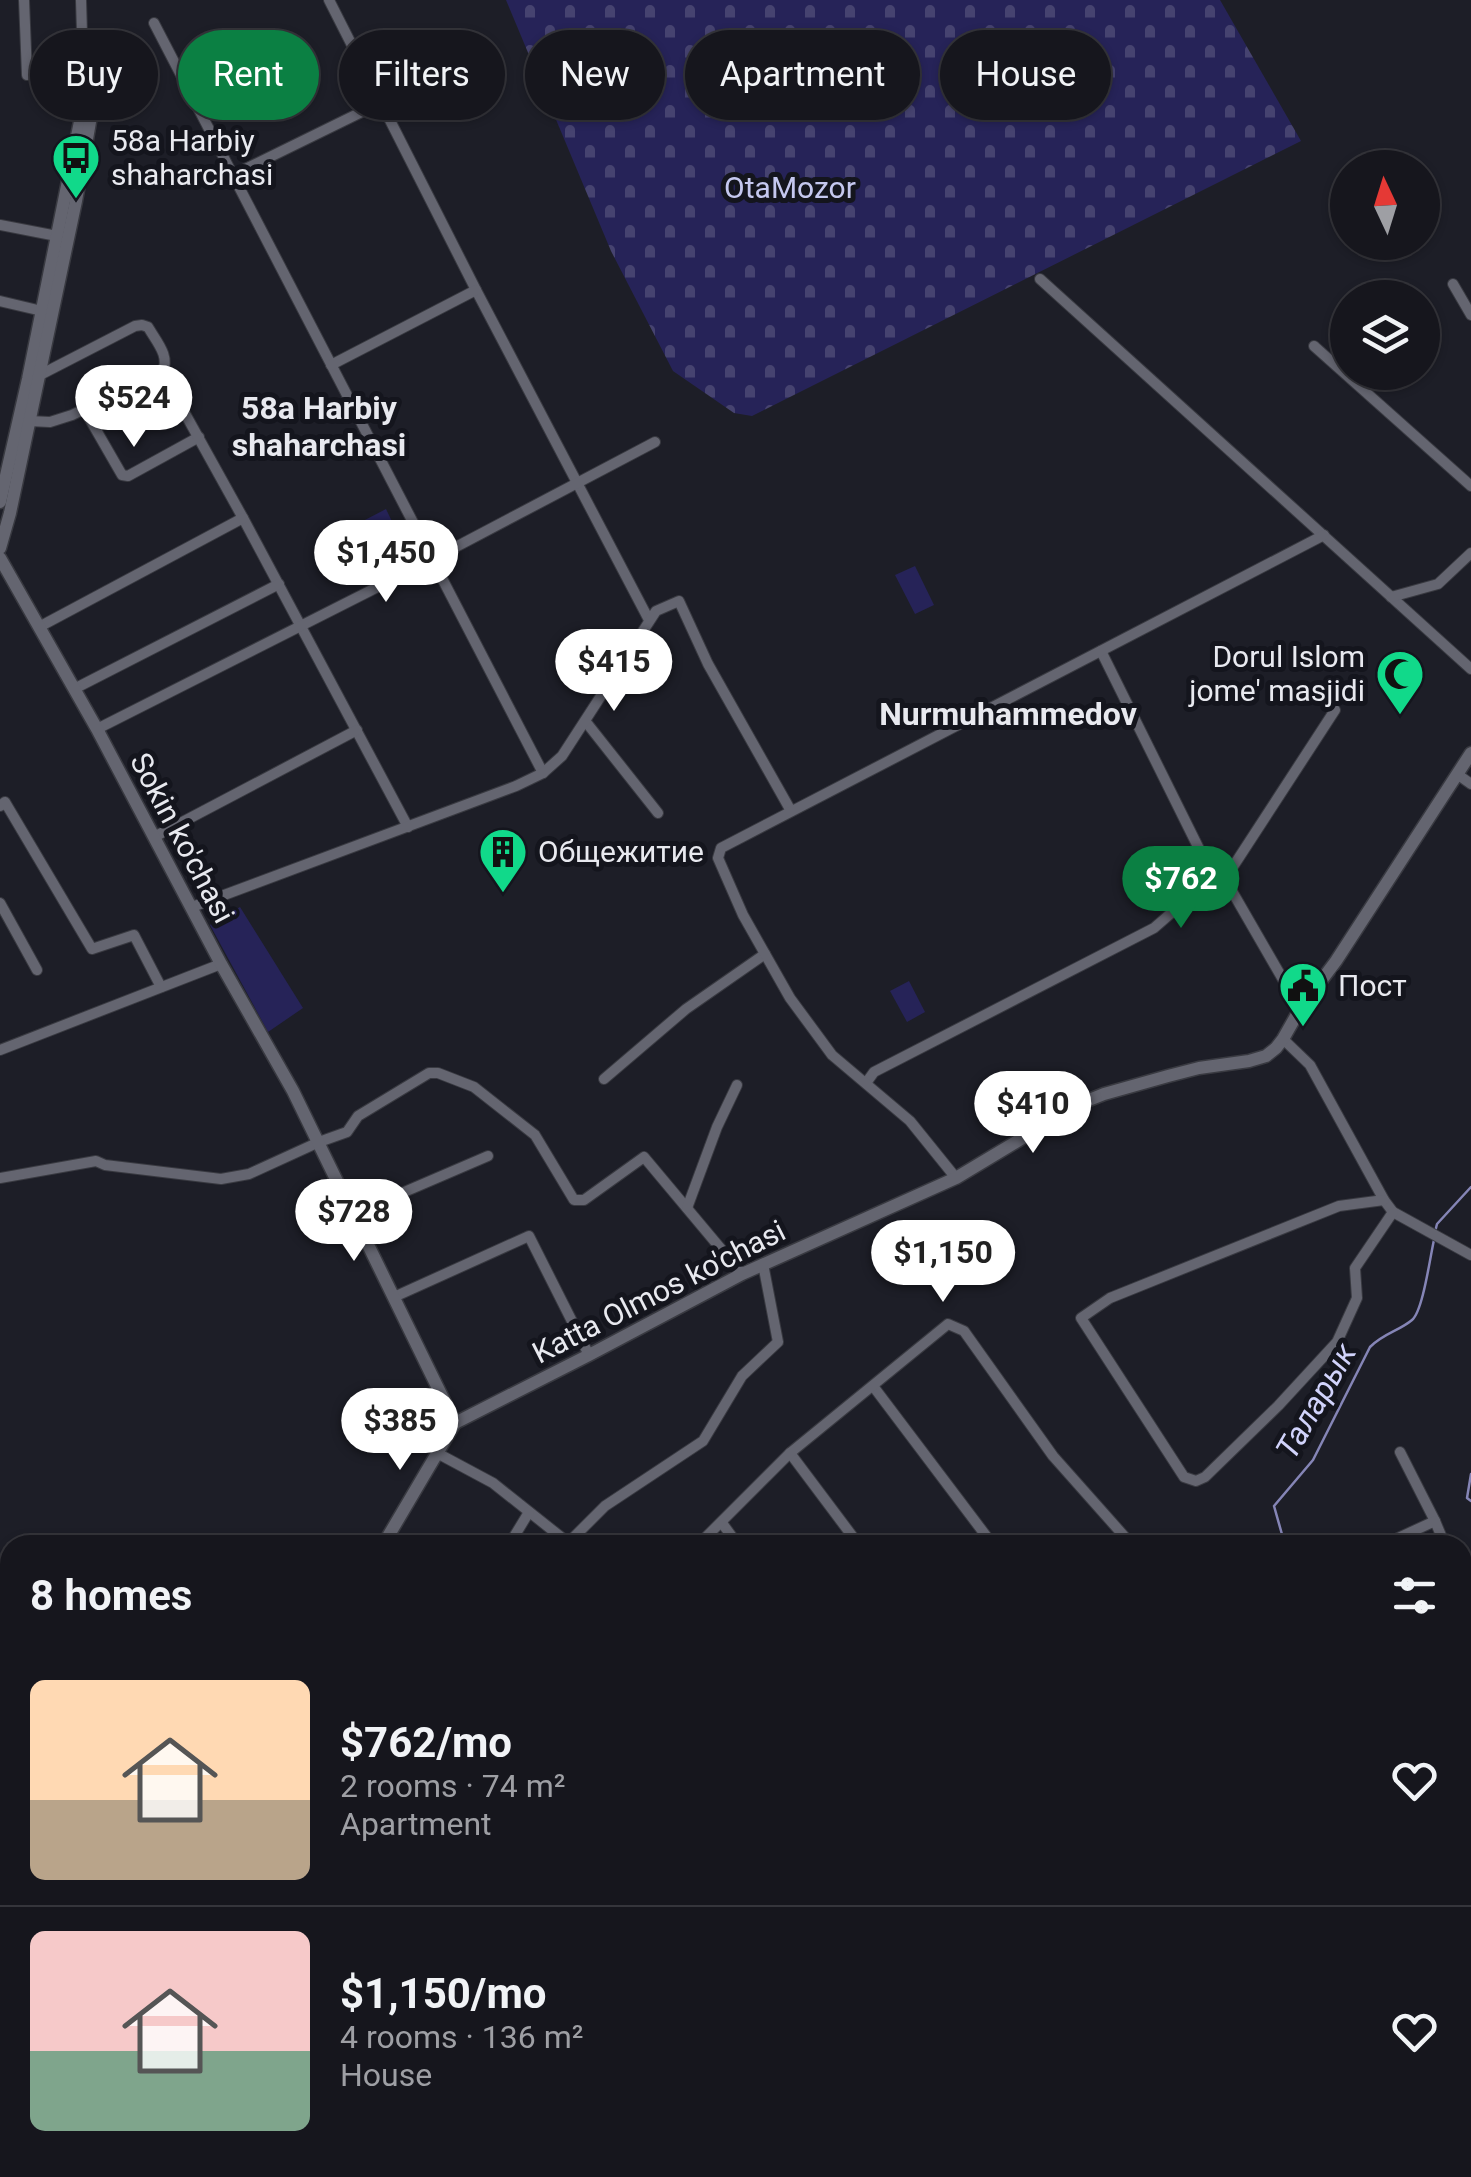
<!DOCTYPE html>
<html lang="en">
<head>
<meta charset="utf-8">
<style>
	body { margin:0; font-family:Roboto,sans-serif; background:#23232a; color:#f1f3f6; height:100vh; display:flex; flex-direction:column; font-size:38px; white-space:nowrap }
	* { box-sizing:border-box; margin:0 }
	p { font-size:32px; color:#9e9fa4 }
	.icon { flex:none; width:55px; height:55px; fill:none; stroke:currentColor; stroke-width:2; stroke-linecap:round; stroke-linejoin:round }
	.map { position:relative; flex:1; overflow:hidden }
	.sheet { position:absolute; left:0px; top:1535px; width:1472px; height:642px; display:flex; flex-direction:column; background:#16161d; border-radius:30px 30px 0 0; box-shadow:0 2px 8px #0004,0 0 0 2px #35353b }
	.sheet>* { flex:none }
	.top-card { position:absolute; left:30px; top:30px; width:1412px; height:90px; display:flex; gap:20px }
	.needle { width:65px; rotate:356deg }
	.controls { position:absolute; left:1330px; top:150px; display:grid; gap:20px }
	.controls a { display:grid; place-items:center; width:110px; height:110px; border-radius:50%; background:#16161d; box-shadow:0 2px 8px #0004,0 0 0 2px #35353b; font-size:50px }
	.price { position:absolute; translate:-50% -85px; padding:0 22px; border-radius:35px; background:#fff; color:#222; font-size:32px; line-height:65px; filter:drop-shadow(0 2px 5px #0008) }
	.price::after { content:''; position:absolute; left:50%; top:60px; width:30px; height:22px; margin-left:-15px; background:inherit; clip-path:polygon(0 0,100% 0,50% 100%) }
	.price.selected { background:#0b8043; color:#fff }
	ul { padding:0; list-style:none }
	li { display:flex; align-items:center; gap:30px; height:250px; padding:0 30px }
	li+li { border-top:2px solid #35353b }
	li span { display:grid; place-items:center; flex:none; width:280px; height:200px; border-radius:15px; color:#555 }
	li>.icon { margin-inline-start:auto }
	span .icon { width:120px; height:120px; fill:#fffc; stroke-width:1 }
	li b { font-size:42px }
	h2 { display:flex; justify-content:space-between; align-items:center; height:120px; padding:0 30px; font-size:42px }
	.tag { padding:0 35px; border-radius:45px; background:#16161d; box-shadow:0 2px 8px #0004,0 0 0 2px #35353b; font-size:35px; line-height:90px }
	.tag.selected { background:#0b8043; color:#fff }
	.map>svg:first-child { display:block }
	.green { fill:#262358 }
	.cemetery { fill:url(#cemetery-stones) }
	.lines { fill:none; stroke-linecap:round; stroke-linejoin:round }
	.stream { stroke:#8585b6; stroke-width:2.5 }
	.minor-casing { stroke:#393a41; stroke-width:12 }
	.tertiary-casing { stroke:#393a41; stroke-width:15 }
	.minor { stroke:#646570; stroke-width:10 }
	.tertiary { stroke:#646570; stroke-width:12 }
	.labels { text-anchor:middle; stroke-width:10; stroke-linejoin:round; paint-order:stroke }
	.poi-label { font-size:30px; fill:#e8e9ef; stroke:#14151d; text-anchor:start }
	.park-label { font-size:30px; fill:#c5c8ef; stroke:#14151d }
	.street-label { font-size:30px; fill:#e8e9ef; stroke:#14151d }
	.neighbourhood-label { font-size:32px; font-weight:bold; fill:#e8e9ef; stroke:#14151d }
	.water-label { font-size:32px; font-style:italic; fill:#d1d3fb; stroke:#14151d }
</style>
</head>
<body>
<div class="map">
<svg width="1471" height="2177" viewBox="0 0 1471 2177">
	<defs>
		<pattern id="cemetery-stones" width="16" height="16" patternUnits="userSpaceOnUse" patternTransform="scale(2.5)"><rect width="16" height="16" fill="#262358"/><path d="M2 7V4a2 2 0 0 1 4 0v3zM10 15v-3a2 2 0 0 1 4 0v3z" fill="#464370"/></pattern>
	</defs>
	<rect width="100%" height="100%" fill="#1d1e27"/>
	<g class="green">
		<path d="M386,509L398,534L353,557L340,533Z"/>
		<path d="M915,566L934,605L915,614L895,575Z"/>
		<path d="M240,907L303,1008L268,1032L210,925Z"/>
		<path d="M909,981L925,1012L907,1022L890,991Z"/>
		<path d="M1463,1702L1471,1777V2177H1282L1285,2168H1462Z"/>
		<path d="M895,2168H1165L1168,2177H887Z"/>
	</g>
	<path class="cemetery" d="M506,0H1220L1301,141L752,416L734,413L673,371L611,251Z"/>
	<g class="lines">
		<g class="stream">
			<path d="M1435,1232L1437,1224L1471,1187"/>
			<path d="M1471,1474L1467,1498L1471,1501"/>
			<path d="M1285,1545L1274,1506L1313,1460L1370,1347C1384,1333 1399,1331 1412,1320C1423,1311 1430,1257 1434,1240"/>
			<path d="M626,2177L629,2168"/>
		</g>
		<g class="minor-casing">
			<g id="minor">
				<path d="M24,0L27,75"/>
				<path d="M81,0L82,33L97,64"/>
				<path d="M329,0L476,290L649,620"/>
				<path d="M154,23L543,773"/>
				<path d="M233,175L382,102"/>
				<path d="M0,225L57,236"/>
				<path d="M1040,279L1471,669"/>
				<path d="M1453,284L1471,315"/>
				<path d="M0,301L42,311"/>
				<path d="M1314,346L1471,486"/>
				<path d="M331,365L476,290"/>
				<path d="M38,376L135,326L142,325L148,327C156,341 171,357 162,372"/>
				<path d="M84,409L122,475L128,476L199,437"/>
				<path d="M29,421L50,422L72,415L162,372L243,518L408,827"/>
				<path d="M1391,597L1438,584L1471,553"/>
				<path d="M39,627L243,518"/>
				<path d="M74,689L279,584"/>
				<path d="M586,722L658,813"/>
				<path d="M97,729L433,559L655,442"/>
				<path d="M1457,774L1471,784"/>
				<path d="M0,806L5,802L92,949L134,935L161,987"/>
				<path d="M154,837L357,730"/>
				<path d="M1225,879L1300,1009"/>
				<path d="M1215,881L1225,879L1335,710"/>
				<path d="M0,903L37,970"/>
				<path d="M192,907L516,786L543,773L562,756L656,611L679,601L708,664L791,811"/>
				<path d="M1283,1039L1310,1065L1384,1200L1393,1212L1471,1255"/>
				<path d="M0,1050L221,964"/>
				<path d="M604,1079L686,1009L765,954"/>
				<path d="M866,1083L874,1072L1154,928L1177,908L1215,881L1101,651"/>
				<path d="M0,1178L96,1161L105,1165L221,1179L249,1174L319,1142L347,1132L358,1116L429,1073H438L474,1087L535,1135L574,1200H584L644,1157L742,1274"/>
				<path d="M956,1178L910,1121L832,1055L790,998L743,915L718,858L721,848L1324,535"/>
				<path d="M1384,1200L1339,1206L1110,1298L1081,1318L1184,1477L1196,1481L1205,1477L1278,1406L1337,1342L1357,1298L1355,1268L1393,1212"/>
				<path d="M687,1208L717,1127L737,1085"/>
				<path d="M353,1214L488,1156"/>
				<path d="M394,1297L529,1236L589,1355"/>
				<path d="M873,1386L993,1545"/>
				<path d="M1400,1452L1435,1521"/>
				<path d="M437,1453L493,1483L571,1545"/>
				<path d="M790,1453L859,1545"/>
				<path d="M722,1523L738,1545"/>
				<path d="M568,1543L605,1506L703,1441L742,1376L778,1342L763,1264"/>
				<path d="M509,1545L529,1512"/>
				<path d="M698,1545L790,1453L948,1324L964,1331L1053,1456L1132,1545"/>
				<path d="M1277,1545L1278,1544"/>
				<path d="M1383,1545L1435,1521L1445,1545"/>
				<path d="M1462,1587L1471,1602"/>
				<path d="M0,1798L10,1805"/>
				<path d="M0,1978L10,1979"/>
				<path d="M0,2022L10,1993"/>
				<path d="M162,2168V2177"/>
				<path d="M274,2168L284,2177"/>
			</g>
		</g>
		<g class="tertiary-casing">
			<g id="tertiary">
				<path d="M0,502L28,379L89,77L97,64"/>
				<path d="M0,548L10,513L76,201L98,77L97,64"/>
				<path d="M0,558L97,729L221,964L293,1091L455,1423"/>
				<path d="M455,1423L589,1355L742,1274L956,1178L1079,1104L1104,1094L1168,1076L1199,1068L1249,1061L1266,1056L1276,1048L1283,1039L1300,1009L1336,961L1471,753"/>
				<path d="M383,1545L455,1423"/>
				<path d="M63,2177L66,2168"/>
			</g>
		</g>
		<use href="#minor" class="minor"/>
		<use href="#tertiary" class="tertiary"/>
	</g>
	<defs>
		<g id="bus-pin" transform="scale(2.5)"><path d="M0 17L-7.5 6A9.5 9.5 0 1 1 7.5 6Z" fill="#11d98a" stroke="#14151d"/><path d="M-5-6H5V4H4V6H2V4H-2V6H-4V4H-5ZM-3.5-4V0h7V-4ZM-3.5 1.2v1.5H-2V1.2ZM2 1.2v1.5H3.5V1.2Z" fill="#111"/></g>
		<g id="mosque-pin" transform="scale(2.5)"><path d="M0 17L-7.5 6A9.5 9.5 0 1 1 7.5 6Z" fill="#11d98a" stroke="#14151d"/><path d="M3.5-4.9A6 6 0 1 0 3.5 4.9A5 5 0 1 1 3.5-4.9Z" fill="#111"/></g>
		<g id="building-pin" transform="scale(2.5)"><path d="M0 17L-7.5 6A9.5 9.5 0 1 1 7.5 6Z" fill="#11d98a" stroke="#14151d"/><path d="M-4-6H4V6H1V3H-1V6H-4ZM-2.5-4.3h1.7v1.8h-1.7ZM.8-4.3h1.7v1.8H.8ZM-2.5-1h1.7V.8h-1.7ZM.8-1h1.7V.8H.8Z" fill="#111"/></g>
		<g id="civic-pin" transform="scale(2.5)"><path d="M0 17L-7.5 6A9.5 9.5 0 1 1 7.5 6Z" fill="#11d98a" stroke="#14151d"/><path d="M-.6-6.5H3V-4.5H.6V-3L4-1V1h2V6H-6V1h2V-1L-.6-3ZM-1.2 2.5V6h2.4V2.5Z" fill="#111"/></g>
	</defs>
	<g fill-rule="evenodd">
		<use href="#bus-pin" x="76" y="158"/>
		<use href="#mosque-pin" x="1400" y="674"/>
		<use href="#building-pin" x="503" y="852"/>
		<use href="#civic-pin" x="1303" y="986"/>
	</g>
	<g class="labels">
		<g class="poi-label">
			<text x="111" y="151">58a Harbiy<tspan x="111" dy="34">shaharchasi</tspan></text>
			<text x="1365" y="667" text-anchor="end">Dorul Islom<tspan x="1365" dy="34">jome' masjidi</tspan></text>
			<text x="538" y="862">Общежитие</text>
			<text x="1338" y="996">Пост</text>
		</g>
		<g class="park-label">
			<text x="790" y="198">OtaMozor</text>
		</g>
		<g class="street-label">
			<text transform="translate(182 838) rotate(62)" y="10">Sokin ko'chasi</text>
			<text transform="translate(659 1292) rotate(-27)" y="10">Katta Olmos ko'chasi</text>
		</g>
		<g class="neighbourhood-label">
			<text x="319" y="419">58a Harbiy<tspan x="319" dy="37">shaharchasi</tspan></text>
			<text x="1008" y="725">Nurmuhammedov</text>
		</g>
		<g class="water-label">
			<text transform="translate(1316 1401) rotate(-60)" y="11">Таларык</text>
		</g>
	</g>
</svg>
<div class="controls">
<a><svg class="needle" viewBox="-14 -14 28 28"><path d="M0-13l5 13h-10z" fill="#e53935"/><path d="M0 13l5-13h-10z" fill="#9e9fa4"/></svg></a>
<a><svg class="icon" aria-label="layers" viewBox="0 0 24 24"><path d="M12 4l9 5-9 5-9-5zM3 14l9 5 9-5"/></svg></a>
</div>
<b class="price" style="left:134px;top:450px">$524</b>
<b class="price" style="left:386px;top:605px">$1,450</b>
<b class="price" style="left:614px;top:714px">$415</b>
<b class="price selected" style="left:1181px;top:931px">$762</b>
<b class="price" style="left:1033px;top:1156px">$410</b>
<b class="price" style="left:354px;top:1264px">$728</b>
<b class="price" style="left:943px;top:1305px">$1,150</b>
<b class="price" style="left:400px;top:1473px">$385</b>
<div class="top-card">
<a class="tag">Buy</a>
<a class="tag selected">Rent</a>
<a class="tag">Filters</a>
<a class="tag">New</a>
<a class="tag">Apartment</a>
<a class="tag">House</a>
</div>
<section class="sheet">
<h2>8 homes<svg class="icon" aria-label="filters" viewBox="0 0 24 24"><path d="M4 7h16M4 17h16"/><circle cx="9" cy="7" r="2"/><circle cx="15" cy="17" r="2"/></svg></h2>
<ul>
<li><span style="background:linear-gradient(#ffd9b3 60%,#b9a48a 0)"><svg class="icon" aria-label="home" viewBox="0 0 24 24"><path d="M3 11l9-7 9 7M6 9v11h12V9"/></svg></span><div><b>$762/mo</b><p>2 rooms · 74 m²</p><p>Apartment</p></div><svg class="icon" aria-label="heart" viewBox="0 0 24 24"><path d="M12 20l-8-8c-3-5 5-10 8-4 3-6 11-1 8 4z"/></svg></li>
<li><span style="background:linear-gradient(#f6c9c9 60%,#7fa58c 0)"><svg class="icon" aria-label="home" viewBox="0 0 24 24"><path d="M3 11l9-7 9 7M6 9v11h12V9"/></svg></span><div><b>$1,150/mo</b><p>4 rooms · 136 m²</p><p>House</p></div><svg class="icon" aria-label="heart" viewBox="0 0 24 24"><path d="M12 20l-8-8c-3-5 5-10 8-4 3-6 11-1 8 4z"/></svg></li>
</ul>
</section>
</div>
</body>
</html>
